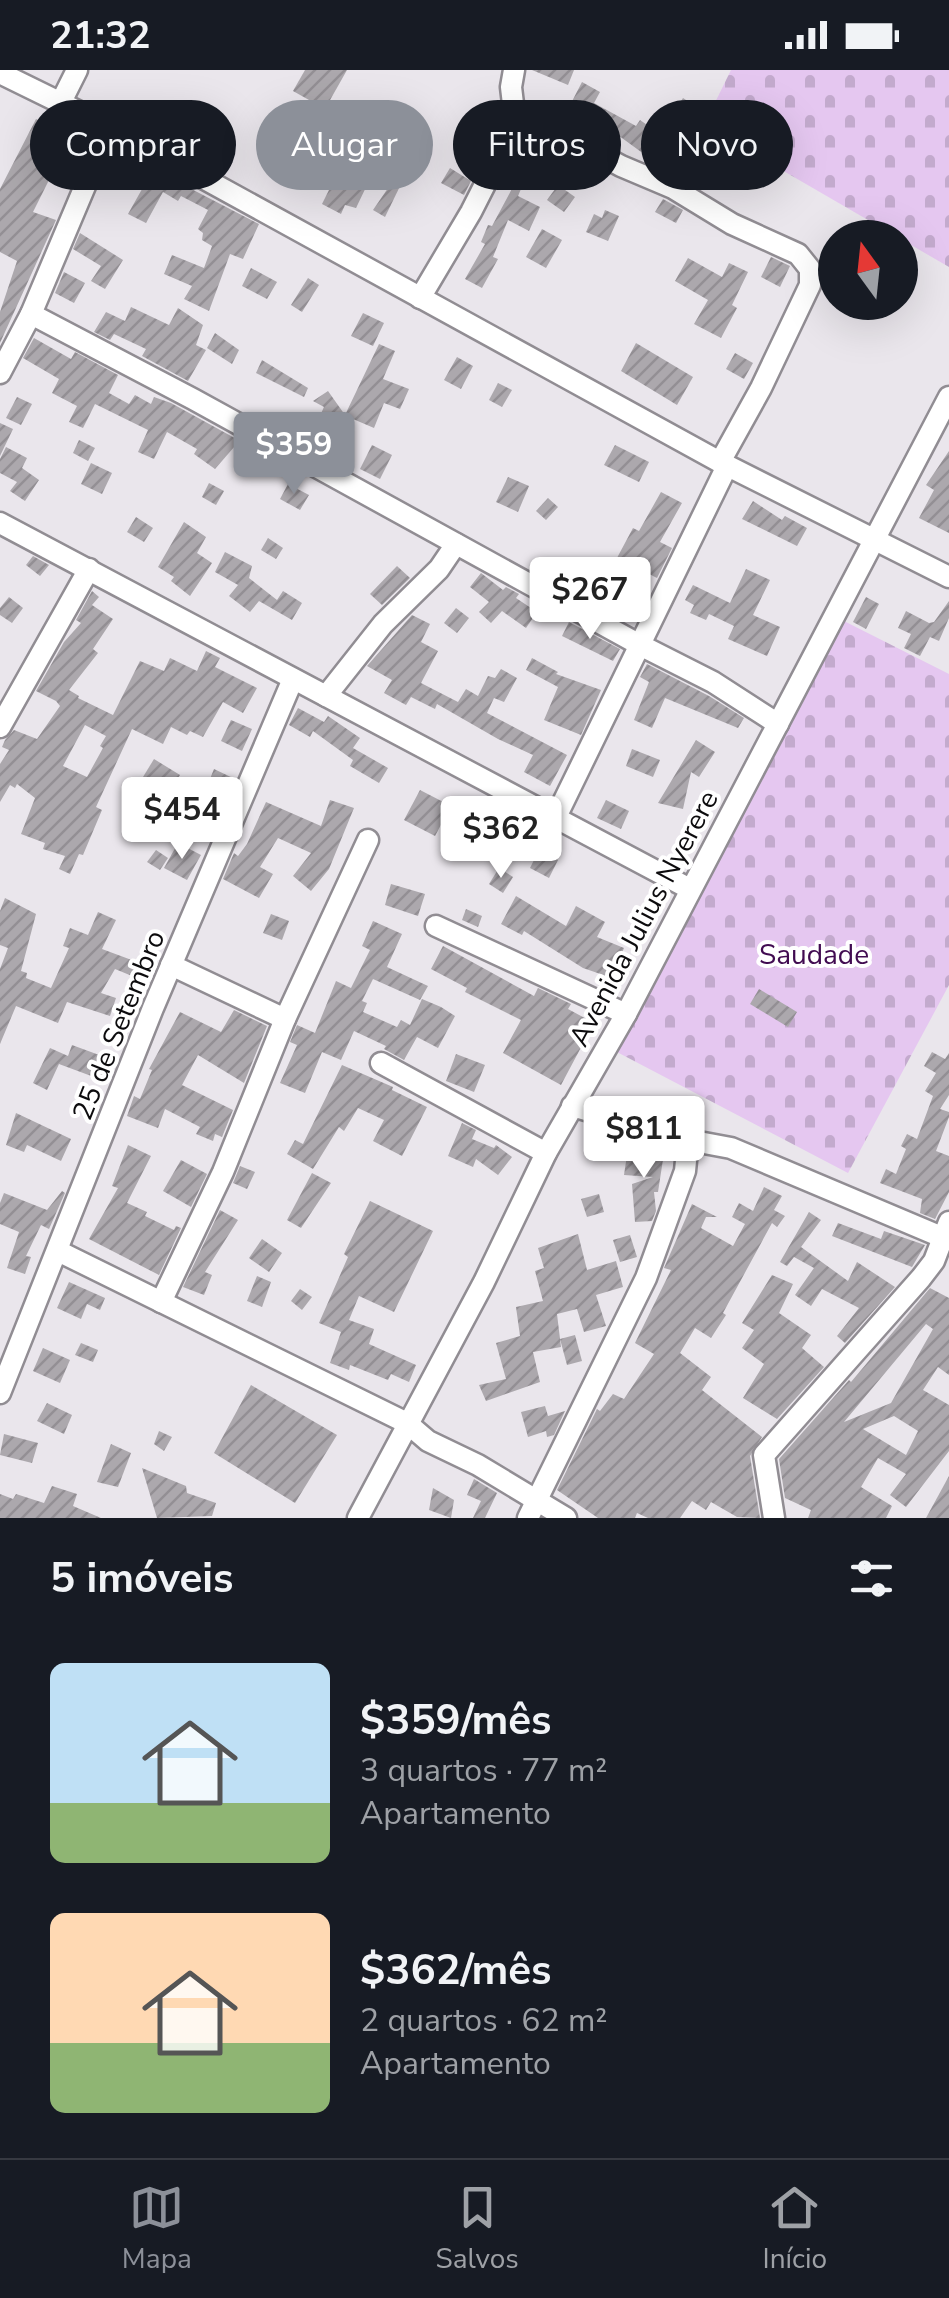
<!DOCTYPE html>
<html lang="pt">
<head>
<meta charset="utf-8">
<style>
	body { margin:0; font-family:"Nunito Sans",sans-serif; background:#20242c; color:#f1f3f6; height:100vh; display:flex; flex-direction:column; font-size:38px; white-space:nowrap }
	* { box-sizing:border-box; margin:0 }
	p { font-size:32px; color:#9ea1a6 }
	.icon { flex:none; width:55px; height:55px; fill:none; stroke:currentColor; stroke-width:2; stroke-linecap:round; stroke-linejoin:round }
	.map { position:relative; height:1448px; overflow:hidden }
	.sheet { display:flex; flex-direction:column; background:#171b24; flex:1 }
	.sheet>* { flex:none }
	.banner { position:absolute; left:30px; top:30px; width:890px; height:90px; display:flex; gap:20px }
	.needle { width:65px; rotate:345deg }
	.tools { position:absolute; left:818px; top:150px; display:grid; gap:20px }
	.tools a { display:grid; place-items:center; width:100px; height:100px; border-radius:50%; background:#171b24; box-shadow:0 10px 40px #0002; font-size:50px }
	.price { position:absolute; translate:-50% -85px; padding:0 22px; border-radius:10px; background:#fff; color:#222; font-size:32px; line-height:65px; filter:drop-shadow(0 2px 5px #0008) }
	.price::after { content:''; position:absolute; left:50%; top:60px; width:30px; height:22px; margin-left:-15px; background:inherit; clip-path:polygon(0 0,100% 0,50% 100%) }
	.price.on { background:#8c9099; color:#fff }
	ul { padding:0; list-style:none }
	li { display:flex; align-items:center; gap:30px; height:250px; padding:0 50px }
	li span { display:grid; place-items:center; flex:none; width:280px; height:200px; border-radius:15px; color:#555 }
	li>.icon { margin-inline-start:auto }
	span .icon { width:120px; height:120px; fill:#fffc; stroke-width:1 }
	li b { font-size:42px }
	h2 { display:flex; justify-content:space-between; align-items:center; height:120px; padding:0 50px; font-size:42px }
	.chip { padding:0 35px; border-radius:45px; background:#171b24; box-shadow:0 10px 40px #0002; font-size:35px; line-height:90px }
	.chip.on { background:#8c9099; color:#fff }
	.status { display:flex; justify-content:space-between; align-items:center; height:70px; padding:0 50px; background:#171b24; direction:ltr }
	.status svg { height:28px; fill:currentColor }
	.tab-bar { display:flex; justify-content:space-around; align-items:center; height:140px; border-top:2px solid #363941; background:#171b24; font-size:28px; color:#9ea1a6 }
	.tab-bar a { display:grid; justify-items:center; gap:5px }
	.tab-bar .on { color:#8c9099 }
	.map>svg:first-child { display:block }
	.cemetery { fill:url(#cemetery-stones) }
	.building { fill:url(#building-hatch); fill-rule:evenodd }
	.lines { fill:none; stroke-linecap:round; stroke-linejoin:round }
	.minor-casing { stroke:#918d93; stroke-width:25 }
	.minor { stroke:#fff; stroke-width:20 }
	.labels { text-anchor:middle; stroke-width:8; stroke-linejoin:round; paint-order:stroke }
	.street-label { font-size:28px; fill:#0c0b0d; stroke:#fff }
	.park-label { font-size:28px; fill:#410b51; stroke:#fff }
</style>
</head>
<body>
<div class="status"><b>21:32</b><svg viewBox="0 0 49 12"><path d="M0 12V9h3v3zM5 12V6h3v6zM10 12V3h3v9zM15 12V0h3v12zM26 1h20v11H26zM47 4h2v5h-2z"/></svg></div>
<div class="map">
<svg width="949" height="1448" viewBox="0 0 949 1448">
	<defs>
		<pattern id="cemetery-stones" width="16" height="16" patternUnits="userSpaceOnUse" patternTransform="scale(2.5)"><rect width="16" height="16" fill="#e5c7f0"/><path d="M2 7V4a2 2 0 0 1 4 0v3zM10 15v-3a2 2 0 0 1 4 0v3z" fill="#c3aacd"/></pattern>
		<pattern id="building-hatch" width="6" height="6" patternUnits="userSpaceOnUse" patternTransform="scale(2.5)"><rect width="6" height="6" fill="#aca8ad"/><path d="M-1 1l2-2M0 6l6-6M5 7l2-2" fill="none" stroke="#938f94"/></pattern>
	</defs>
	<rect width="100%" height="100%" fill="#eae6ec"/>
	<g class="cemetery">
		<path d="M731,0H949V197L704,55Z"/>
		<path d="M838,548L949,604V915L848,1103L615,981Z"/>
	</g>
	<g class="building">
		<path d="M305,0H347L325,39L293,21Z"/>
		<path d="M532,0H574L568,15Z"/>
		<path d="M582,12L600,22L594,33L636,56L640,50L660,64L683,28L695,36L670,73L689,82L678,104L659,95L611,60L606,70L586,58L589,52L567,41Z"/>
		<path d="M485,40L501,48L491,72L473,62Z"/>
		<path d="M36,49L71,66L33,142L56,150L0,273V242L17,191L0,182V119Z"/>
		<path d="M354,70L382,84L356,138L345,135L341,144L322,134Z"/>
		<path d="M147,96L259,154L243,189L230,184L209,241L184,229L192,216L164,204L172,185L204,198L212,176L202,170L203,163L198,159L208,140L181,126L178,131L163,122L146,153L128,144L146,112L140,109Z"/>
		<path d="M450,98L471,111L464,125L441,113Z"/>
		<path d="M397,105L404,108L385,147L373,140Z"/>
		<path d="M514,115L521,119L518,126L540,137L529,161L508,150L493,187L498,189L482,218L465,209L485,174L481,172L488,155L492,156Z"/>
		<path d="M558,115L575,127L564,142L547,130Z"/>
		<path d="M663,129L683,140L676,153L655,142Z"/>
		<path d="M605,140L619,146L608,171L586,162L594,144L602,148Z"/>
		<path d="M542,159L562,170L546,198L526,187Z"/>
		<path d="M80,163L123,190L105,219L91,211L101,196L73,179Z"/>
		<path d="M771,187L790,196L780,217L761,207Z"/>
		<path d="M688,188L722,207L729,193L748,202L732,235L737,238L721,268L694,254L708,230L675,211Z"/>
		<path d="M251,198L277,212L267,229L242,216Z"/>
		<path d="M64,202L85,213L74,233L55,223Z"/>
		<path d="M308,208L319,215L302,242L291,235Z"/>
		<path d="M131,237L169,255L178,238L203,255L196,275L206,280L188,311L142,286L146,279L114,264L110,270L94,262L106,242L125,251Z"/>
		<path d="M363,243L384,253L373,276L351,266Z"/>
		<path d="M215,263L239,280L232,294L207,278Z"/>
		<path d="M34,268L71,289L75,282L118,305L109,323L129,334L135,325L151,334L154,327L171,333L269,387L265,394L235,376L215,399L194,384L197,379L167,362L154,389L138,382L148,360L95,334L83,358L69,352L77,336L52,323L59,309L23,288Z"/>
		<path d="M636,273L693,307L677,335L621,301Z"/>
		<path d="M379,274L395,281L383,309L409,319L400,339L384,333L374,358L346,346L351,352H317L324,337L313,331L328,321L345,345Z"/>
		<path d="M735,283L753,293L744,309L726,299Z"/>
		<path d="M457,287L473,296L461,319L444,310Z"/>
		<path d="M262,290L308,318L304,327L256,303Z"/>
		<path d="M498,313L512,320L502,337L489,330Z"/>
		<path d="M17,327L32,334L21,355L6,348Z"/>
		<path d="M0,353L13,359L0,386Z"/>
		<path d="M79,370L95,378L88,391L73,383Z"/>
		<path d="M372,375L392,385L380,409L360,399Z"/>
		<path d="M615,375L649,392L639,412L604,395Z"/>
		<path d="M6,377L27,388L22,398L39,410L25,431L10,421L17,412L0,403V389Z"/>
		<path d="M949,381V463L919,448L934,420L926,415Z"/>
		<path d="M91,393L112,403L102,424L81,414Z"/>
		<path d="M508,407L529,416L518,442L496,432Z"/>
		<path d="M209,413L224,421L216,435L202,427Z"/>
		<path d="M288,414L309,425L300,440L280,429Z"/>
		<path d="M661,422L682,433L660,472L672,478L657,508L645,502L625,542L559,509L566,497L598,515L606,499L610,501L633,458L639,461Z"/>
		<path d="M548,428L558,437L546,450L536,441Z"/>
		<path d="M753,431L782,450L785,446L807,458L797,476L742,449Z"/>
		<path d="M136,447L153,458L144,472L127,462Z"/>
		<path d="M184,452L206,467L197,483L212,493L190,526L171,511L174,507L158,497Z"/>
		<path d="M268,468L283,478L276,489L261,480Z"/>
		<path d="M225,482L252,496L249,508L277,530L283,521L302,533L292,550L259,531L250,542L229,526L238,515L215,502Z"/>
		<path d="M33,486L49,495L40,506L26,495Z"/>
		<path d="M397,496L410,508L382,535L370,524Z"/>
		<path d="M746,499L770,510L753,545L780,557L767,586L728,569L734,556L709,544L706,550L690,543L694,535L685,530L693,515L730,533Z"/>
		<path d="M481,503L503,520L506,517L519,524L516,528L537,542L526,558L502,541L491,553L479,542L489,532L470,517Z"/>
		<path d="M92,521L99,527L92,535L113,549L93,579L98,583L69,620L79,626L78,628L113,645L140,591L164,601L170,588L197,601L206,581L220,588L215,597L257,618L243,643L223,632L203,667L190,661L187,665L171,657L163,674L132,659L96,737L102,740L83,785L79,784L70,804L59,799L65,786L43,779L45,773L21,764L35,728L17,714L15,718L10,715L0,732V694L9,680L2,677L5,670L14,660L37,669L60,636L56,631L36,621L64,572L81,553L76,550ZM85,655L106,666L100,676L103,678L87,707L63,696Z"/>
		<path d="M9,527L23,538L12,553L0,545V538Z"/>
		<path d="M866,527L879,534L866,559L853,552Z"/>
		<path d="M949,531V548L939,571L930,567L920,586L904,578L911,564L898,558L906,541L929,553L934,552Z"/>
		<path d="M456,538L469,548L457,563L444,553Z"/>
		<path d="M412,545L430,554L421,572L438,581L421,613L458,632L466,619L478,626L488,606L495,608L501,599L517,608L504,632L494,628L487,643L567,685L550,716L524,702L533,685L498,669L437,634L435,639L411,627L406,635L384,623L392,610L367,596Z"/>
		<path d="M569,552L620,579L613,591L562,566Z"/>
		<path d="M532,588L558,602L556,604L601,620L581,665L544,650L558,617L526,600Z"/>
		<path d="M647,594L709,626L744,648L738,658L665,628L652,658L634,650L649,612L640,607Z"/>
		<path d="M298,638L324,652L328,646L360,668L353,678L388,698L379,713L350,696L353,690L313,661L310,667L289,655Z"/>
		<path d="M231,650L252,659L242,681L221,671Z"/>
		<path d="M696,670L715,682L699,707L691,702L683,739L658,733Z"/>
		<path d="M632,679L660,690L653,707L626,696Z"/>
		<path d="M154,689L180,705L169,723L143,707Z"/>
		<path d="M214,699L235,709L226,728L206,719Z"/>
		<path d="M420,720L451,736L435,766L404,750Z"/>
		<path d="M173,728L189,734L184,748L168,742Z"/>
		<path d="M330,730L354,738L329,799L311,821L293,806L311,783L278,768L260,797L273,804L259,828L223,809L234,783L238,786L247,774L266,732L321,756Z"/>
		<path d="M606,730L629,741L621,759L597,748Z"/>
		<path d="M477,739L505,754L496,770L468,755Z"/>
		<path d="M178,773L201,785L187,810L164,798Z"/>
		<path d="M156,780L168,788L160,800L147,792Z"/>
		<path d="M539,780L558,790L549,808L530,798Z"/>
		<path d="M499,798L513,807L503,823L489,814Z"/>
		<path d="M391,814L425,824L418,846L385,835Z"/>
		<path d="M516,826L566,856L576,836L605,852L597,867L624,878L612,908L583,898L524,861L522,865L501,854Z"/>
		<path d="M5,828L36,844L21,901L27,903L26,908L51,918L69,878L63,876L70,858L88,865L98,842L116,850L102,879L137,892L132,906L115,899L101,923L116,928L110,946L67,932L58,953L16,936L0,974V899L8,878L0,875V841Z"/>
		<path d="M466,839L482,846L478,857L462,850Z"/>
		<path d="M271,844L289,851L282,870L263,863Z"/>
		<path d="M373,851L402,864L387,897L428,916L420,930L373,909L362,931L367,933L363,942L397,957L401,950L410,955L422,929L441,937L455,946L438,978L417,967L404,990L384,979L386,976L354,961L341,990L322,982L305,1023L280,1013L297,975L290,972L297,955L315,963L336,911L351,918L370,880L362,876Z"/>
		<path d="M443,876L534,926L538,918L571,934L568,939L594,953L561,1015L503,983L521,950L465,922L467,918L431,899Z"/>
		<path d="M759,919L797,942L788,957L750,934Z"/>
		<path d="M234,940L267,956L244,1013L198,985L182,1015L233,1040L222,1067L215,1064L213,1071L196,1064L200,1057L165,1039L158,1058L127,1046L134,1026L140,1029L152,1000L149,999L180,942L221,962Z"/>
		<path d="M72,975L110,989L102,1010L59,994L47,1020L33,1013L50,978L68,986Z"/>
		<path d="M932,982L945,989L949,983V1025L940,1039L949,1042V1047L936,1081L949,1086V1122L935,1149L920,1143L922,1129L880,1113L886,1099L896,1104L906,1079L901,1076L907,1064L917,1069L933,1026L925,1021L936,1003L924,996Z"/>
		<path d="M456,984L485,995L474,1022L446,1011Z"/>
		<path d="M342,995L393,1017L392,1020L427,1037L402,1086L373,1071L384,1050L358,1038L344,1061L339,1057L313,1099L287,1084L295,1070L303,1074Z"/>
		<path d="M16,1043L71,1069L61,1091L27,1075L24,1082L6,1075Z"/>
		<path d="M462,1053L476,1060L472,1069L494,1078L496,1075L512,1087L498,1105L476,1089L473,1097L448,1086Z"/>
		<path d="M128,1075L151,1086L127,1133L147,1142L145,1146L174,1160L176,1156L181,1158L159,1205L89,1169L118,1118L112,1116Z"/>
		<path d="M628,1078L664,1083L658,1122H654L656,1141L652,1151L635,1152L632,1114L653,1107L624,1105Z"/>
		<path d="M181,1090L207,1104L191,1137L163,1121Z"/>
		<path d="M240,1096L255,1102L247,1119L233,1113Z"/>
		<path d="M312,1103L331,1113L301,1158L287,1150Z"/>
		<path d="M764,1117L782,1126L774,1140L785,1146L777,1157L772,1153L723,1243L726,1245L711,1268L695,1258L680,1283L711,1307L702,1320L762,1367L750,1386L760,1448L737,1447L711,1432L706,1440L692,1431L680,1448H648L637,1443L635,1448H598L557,1420L597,1339L600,1341L613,1324L624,1329L654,1284L635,1273L671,1200L664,1198L692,1134L717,1147H706L701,1158L733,1176L745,1154L732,1147L739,1133L753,1141Z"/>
		<path d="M62,1121L65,1123L49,1159L41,1155L26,1186L31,1187L25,1204L7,1198L19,1162L0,1154V1133L4,1123L47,1140Z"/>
		<path d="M599,1124L604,1142L587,1147L581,1129Z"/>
		<path d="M370,1131L433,1161L394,1242L359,1226L349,1250L374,1259L369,1274L416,1295L409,1312L391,1304L388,1310L350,1295L349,1300L330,1293L341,1262L319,1253L348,1187L344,1184Z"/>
		<path d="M220,1140L238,1150L205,1202L212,1205L204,1225L183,1217Z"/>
		<path d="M809,1142L821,1150L801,1177L848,1211L857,1192L895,1217L845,1273L837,1266L859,1238L822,1219L811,1236L795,1225L814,1198L794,1187L787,1196L780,1192Z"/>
		<path d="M838,1153L881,1169L884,1161L925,1175L912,1197L832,1166Z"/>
		<path d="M578,1164L587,1200L616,1191L623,1217L596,1225L606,1256L584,1262L577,1239L557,1244L561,1277L533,1282L540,1312L486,1331L479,1315L506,1309L496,1273L520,1266L516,1237L543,1231L535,1201L544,1198L538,1178Z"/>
		<path d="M630,1165L637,1187L620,1192L613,1170Z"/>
		<path d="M262,1169L282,1183L269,1202L249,1188Z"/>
		<path d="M772,1205L793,1214L779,1243L811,1265L802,1278L824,1297L777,1349L743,1328L764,1294L742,1278L754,1260L742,1253Z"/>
		<path d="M257,1206L271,1212L262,1237L247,1231Z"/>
		<path d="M69,1212L105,1228L100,1240L87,1234L81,1249L57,1238Z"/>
		<path d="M930,1218L949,1228V1305L938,1297L923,1320L949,1335V1381L906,1437L890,1425L906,1404L878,1388L861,1417L892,1436L886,1448H808L811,1440L785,1428L779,1389L849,1310L851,1312ZM926,1254L933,1259L891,1333L844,1352ZM894,1346L918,1361L906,1385L863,1359Z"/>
		<path d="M300,1219L312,1227L302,1240L291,1231Z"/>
		<path d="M575,1265L582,1291L567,1295L560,1269Z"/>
		<path d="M81,1273L98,1280L93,1292L75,1285Z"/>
		<path d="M43,1278L70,1290L60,1313L33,1301Z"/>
		<path d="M251,1315L337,1365L295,1433L214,1383Z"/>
		<path d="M47,1333L72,1345L64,1364L37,1351Z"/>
		<path d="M545,1336L548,1346L565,1341L554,1365L547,1367L546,1361L528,1367L521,1342Z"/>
		<path d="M159,1361L172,1367L164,1381L154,1374Z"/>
		<path d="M4,1364L38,1373L32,1393L0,1385Z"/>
		<path d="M111,1374L131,1383L118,1417L97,1412Z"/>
		<path d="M142,1398L186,1416L187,1423L216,1433L212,1446L157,1448Z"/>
		<path d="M949,1406V1448H926Z"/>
		<path d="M474,1409L497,1423L485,1448H473L481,1431L467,1425Z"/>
		<path d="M52,1416L77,1424L73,1436L101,1448H0V1424L13,1429L16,1424L44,1433Z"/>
		<path d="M433,1418L454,1430L451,1448L429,1440Z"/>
	</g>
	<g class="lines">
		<g class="minor-casing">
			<g id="minor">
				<path d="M0,3L110,57L720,392L949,507"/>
				<path d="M61,32L77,0"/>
				<path d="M514,38L621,96L673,118L732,154L798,184L810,199V215L761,318L720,392"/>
				<path d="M420,228L471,142L509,67L515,51L511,17L514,0"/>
				<path d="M31,244L193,329L640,575L713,612L778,654"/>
				<path d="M0,303L31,244L110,57"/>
				<path d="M0,453L690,819"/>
				<path d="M326,626L383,554L439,499L456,474"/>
				<path d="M0,657L89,499"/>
				<path d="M555,749L727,396"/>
				<path d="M436,856L626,944"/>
				<path d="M171,895L285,949"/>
				<path d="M381,993L546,1083"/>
				<path d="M572,1036L688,1070L731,1078L949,1170"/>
				<path d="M58,1181L407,1353L428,1371L478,1395L566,1448"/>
				<path d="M161,1232L223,1102L285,949L368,770"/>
				<path d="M0,1323L153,938L293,609"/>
				<path d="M358,1448L484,1212L546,1083L626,944L949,327"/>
				<path d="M528,1448L646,1208L685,1101L688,1070"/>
				<path d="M774,1448L764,1385L921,1208L934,1191L949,1152"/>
			</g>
		</g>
		<use href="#minor" class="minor"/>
	</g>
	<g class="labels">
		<g class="street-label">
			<text transform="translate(643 848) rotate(-62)" y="10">Avenida Julius Nyerere</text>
			<text transform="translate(118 955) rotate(-68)" y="10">25 de Setembro</text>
		</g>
		<g class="park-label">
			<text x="814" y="894">Saudade</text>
		</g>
	</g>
</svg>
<div class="tools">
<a><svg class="needle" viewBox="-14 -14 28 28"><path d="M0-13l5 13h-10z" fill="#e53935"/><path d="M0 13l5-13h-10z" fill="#9ea1a6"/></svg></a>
</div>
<b class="price on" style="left:294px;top:427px">$359</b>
<b class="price" style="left:590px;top:572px">$267</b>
<b class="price" style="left:182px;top:792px">$454</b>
<b class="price" style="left:501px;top:811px">$362</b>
<b class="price" style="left:644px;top:1111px">$811</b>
<div class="banner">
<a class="chip">Comprar</a>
<a class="chip on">Alugar</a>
<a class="chip">Filtros</a>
<a class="chip">Novo</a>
</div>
</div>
<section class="sheet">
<h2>5 imóveis<svg class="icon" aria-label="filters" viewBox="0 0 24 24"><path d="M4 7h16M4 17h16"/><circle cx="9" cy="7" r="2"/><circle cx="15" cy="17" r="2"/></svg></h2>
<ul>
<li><span style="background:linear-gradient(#bfe0f5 70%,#8fb573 0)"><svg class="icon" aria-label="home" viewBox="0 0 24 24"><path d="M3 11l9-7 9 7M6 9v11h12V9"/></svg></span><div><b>$359/mês</b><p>3 quartos · 77 m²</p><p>Apartamento</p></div></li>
<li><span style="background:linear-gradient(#ffd9b3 65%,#8fb573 0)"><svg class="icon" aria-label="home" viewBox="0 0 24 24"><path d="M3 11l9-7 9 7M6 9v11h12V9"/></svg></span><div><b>$362/mês</b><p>2 quartos · 62 m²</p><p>Apartamento</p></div></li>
</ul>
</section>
<nav class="tab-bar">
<a class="on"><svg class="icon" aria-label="map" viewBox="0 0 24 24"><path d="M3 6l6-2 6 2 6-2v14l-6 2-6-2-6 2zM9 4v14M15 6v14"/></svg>Mapa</a>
<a><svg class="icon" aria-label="saved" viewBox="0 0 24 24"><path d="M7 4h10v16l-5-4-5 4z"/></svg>Salvos</a>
<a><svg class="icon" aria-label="home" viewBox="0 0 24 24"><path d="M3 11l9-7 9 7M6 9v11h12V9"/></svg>Início</a>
</nav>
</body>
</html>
